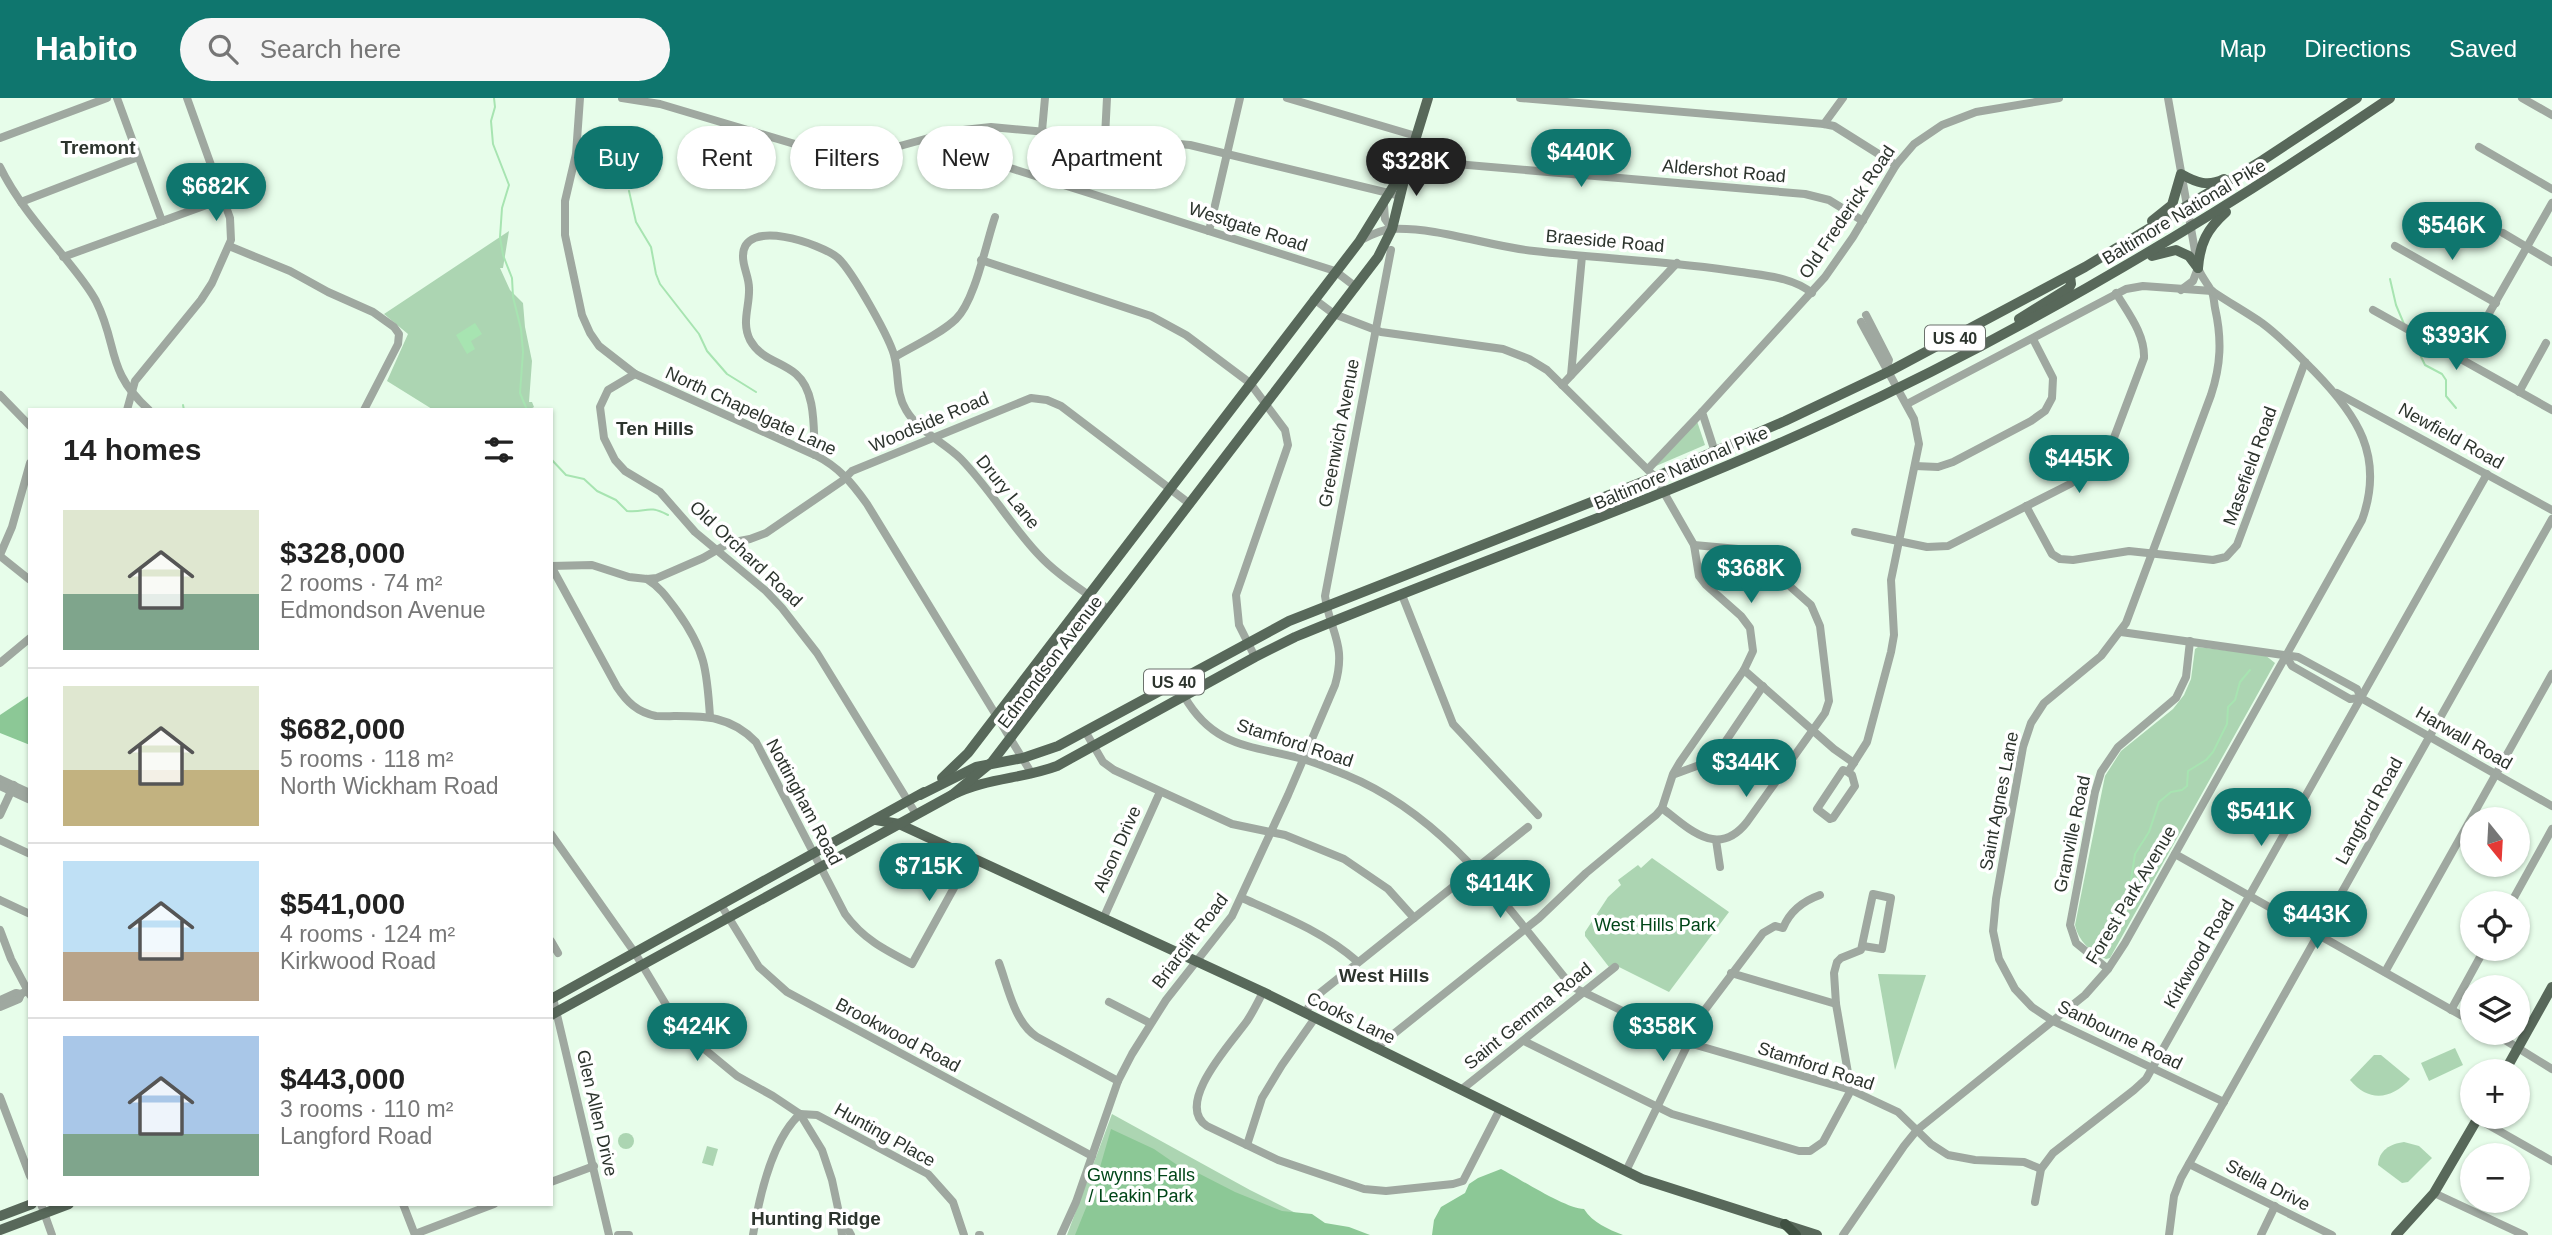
<!DOCTYPE html>
<html lang="en">
<head>
<meta charset="utf-8">
<style>
	body { margin:0; font-family:Helvetica,sans-serif; background:#f6f6f6; color:#222; height:100vh; display:flex; flex-direction:column; font-size:26px; white-space:nowrap }
	* { box-sizing:border-box; margin:0 }
	p { font-size:23px; color:#767676 }
	.icon { flex:none; width:38px; height:38px; fill:none; stroke:currentColor; stroke-width:2; stroke-linecap:round; stroke-linejoin:round }
	.map { position:relative; flex:1; overflow:hidden }
	.side { position:absolute; left:28px; top:310px; width:525px; height:798px; display:flex; flex-direction:column; background:#fff; border-radius:0px; box-shadow:0 2px 5px #0004 }
	.side>* { flex:none }
	.banner { position:absolute; left:574px; top:28px; width:665px; height:63px; display:flex; gap:14px }
	.needle { width:46px; rotate:162deg }
	.controls { position:absolute; left:2460px; top:709px; display:grid; gap:14px }
	.controls a { display:grid; place-items:center; width:70px; height:70px; border-radius:50%; background:#fff; box-shadow:0 2px 5px #0004; font-size:35px }
	.price { position:absolute; translate:-50% -60px; padding:0 16px; border-radius:24px; background:#0f766e; color:#fff; font-size:23px; line-height:46px; filter:drop-shadow(0 2px 4px #0008) }
	.price::after { content:''; position:absolute; left:50%; top:42px; width:21px; height:16px; margin-left:-10px; background:inherit; clip-path:polygon(0 0,100% 0,50% 100%) }
	.price.current { background:#222; color:#fff }
	ul { padding:0; list-style:none }
	li { display:flex; align-items:center; gap:21px; height:175px; padding:0 35px }
	li+li { border-top:2px solid #e0e0e0 }
	li span { display:grid; place-items:center; flex:none; width:196px; height:140px; border-radius:0px; color:#555 }
	li>.icon { margin-inline-start:auto }
	span .icon { width:84px; height:84px; fill:#fffc; stroke-width:1 }
	li b { font-size:30px }
	h2 { display:flex; justify-content:space-between; align-items:center; height:84px; padding:0 35px; font-size:30px }
	.chip { padding:0 24px; border-radius:32px; background:#fff; box-shadow:0 2px 5px #0004; font-size:24px; line-height:63px }
	.chip.current { background:#0f766e; color:#fff }
	header { display:flex; align-items:center; gap:42px; box-sizing:border-box; height:98px; padding:0 35px; background:#0f766e; color:#fff }
	header strong { font-size:33px }
	nav { display:flex; gap:38px; margin-inline-start:auto; font-size:24px }
	.search { width:490px; height:63px; background:#f6f6f6; display:flex; align-items:center; gap:18px; box-sizing:border-box; padding:0 24px; border-radius:38px; color:#767676; font-size:26px }
	.map>svg:first-child { display:block }
	.green { fill:#acd5b2 }
	.forest { fill:#8cc896 }
	.water { fill:#a7e4b1 }
	.lines { fill:none; stroke-linecap:round; stroke-linejoin:round }
	.stream { stroke:#a7e4b1; stroke-width:2 }
	.minor { stroke:#9fa8a0; stroke-width:8 }
	.major { stroke:#58685a; stroke-width:10 }
	.highway { stroke:#405142; stroke-width:10 }
	.labels { text-anchor:middle; stroke-width:7; stroke-linejoin:round; paint-order:stroke }
	.shield { fill:#fff; stroke:#6b716c; stroke-width:2 }
	.shield-label { font-size:16px; font-weight:bold; fill:#2c342d }
	.street-label { font-size:18px; fill:#2c342d; stroke:#fff }
	.park-label { font-size:18px; fill:#004618; stroke:#fff }
	.neighbourhood-label { font-size:19px; font-weight:bold; fill:#2c342d; stroke:#fff }
</style>
</head>
<body>
<header>
<strong>Habito</strong>
<div class="search"><svg class="icon" aria-label="search" viewBox="0 0 24 24"><circle cx="10" cy="10" r="6"/><path d="M15 15l6 6"/></svg>Search here</div>
<nav><a>Map</a><a>Directions</a><a>Saved</a></nav>
</header>
<div class="map">
<svg width="2552" height="1137" viewBox="0 0 2552 1137">
	<rect width="100%" height="100%" fill="#e7fdea"/>
	<g class="green">
		<path d="M509,133L503,170H500L510,192L523,205L525,229L532,263L529,304H532L534,309L529,312L432,311L387,283L408,236L384,216Z"/>
		<path d="M1697,323L1705,347L1656,368Z"/>
		<path d="M2198,549L2265,557L2275,565L2120,842L2110,860L2106,861C2091,854 2078,843 2075,827L2105,678L2121,653L2173,611L2184,597L2191,581L2195,551Z"/>
		<path d="M1652,760L1729,814L1669,894L1613,866L1609,869L1585,838V834L1608,799L1621,787L1618,782L1638,767L1641,770Z"/>
		<path d="M1878,876L1926,877L1895,972Z"/>
		<path d="M2455,950L2463,967L2429,983L2421,965Z"/>
		<path d="M2374,957H2381L2410,981C2392,1001 2369,1005 2350,982Z"/>
		<path d="M1112,1016L1250,1092L1339,1137H1067Z"/>
		<circle cx="626" cy="1043" r="8"/>
		<path d="M2404,1044L2419,1048L2432,1060L2408,1084L2402,1085L2378,1067C2379,1052 2390,1046 2404,1044Z"/>
		<path d="M707,1048L718,1051L713,1068L702,1065Z"/>
	</g>
	<g class="forest">
		<path d="M30,597V647L0,635V617Z"/>
		<path d="M1111,1031L1154,1051L1183,1071L1196,1074L1235,1094L1282,1113L1312,1116L1325,1125L1349,1129L1370,1137H1075L1094,1090Z"/>
		<path d="M1501,1071C1520,1081 1566,1111 1584,1111C1593,1125 1608,1131 1623,1137H1432L1434,1122L1441,1109L1465,1095L1469,1086L1478,1080Z"/>
	</g>
	<path class="water" d="M475,225L482,236L471,243L475,251L467,256L456,237Z"/>
	<g class="lines">
		<g class="stream">
			<path d="M494,0L495,9L491,23L493,46L509,87L502,110L500,139L503,157L512,180L513,199L521,231L523,254L520,295L527,312"/>
			<path d="M629,93L636,124L651,149L656,176L660,186L699,236L707,253L727,276L756,294"/>
			<path d="M2390,181L2396,207L2404,226"/>
			<path d="M2411,238L2425,267L2442,276L2446,282V298L2456,310"/>
			<path d="M183,307L184,312"/>
			<path d="M551,361L566,377L584,381L597,393L616,402L627,413C647,415 647,406 668,417"/>
			<path d="M2098,844L2114,823L2118,806L2129,795L2135,756L2149,734L2159,704L2171,694L2182,692L2187,688L2188,673L2206,662L2213,654L2227,626L2228,609L2235,602L2240,584L2250,572"/>
		</g>
		<g class="minor">
			<path d="M117,0L162,123"/>
			<path d="M580,0L576,56L565,103V137L582,217L590,235L599,248L635,276L815,357C839,369 852,385 867,406L1032,676"/>
			<path d="M622,0L660,6L825,55L871,56L954,33L991,29L1190,47L1401,98"/>
			<path d="M1287,0L1416,38"/>
			<path d="M1520,0L1824,26L1834,28L1896,67"/>
			<path d="M2168,0L2198,170C2202,180 2208,186 2212,194C2214,199 2214,205 2215,210C2222,241 2221,267 2211,297L2126,525L2101,558L2044,605L2031,625L2023,649L1996,801L1993,833L1999,861L2015,891L2032,909L2053,923L2224,1004"/>
			<path d="M2522,0L2552,17"/>
			<path d="M1824,26L1843,0"/>
			<path d="M1042,33L1045,0"/>
			<path d="M1105,39L1107,0"/>
			<path d="M0,40L107,0"/>
			<path d="M2479,49L2552,91"/>
			<path d="M1409,62L1805,96L1829,102L1863,123"/>
			<path d="M0,69C16,102 42,132 65,160C76,174 88,188 96,203C119,249 105,272 149,312"/>
			<path d="M1007,69L1335,173L1356,189"/>
			<path d="M21,104L138,59"/>
			<path d="M1384,107L1385,121L1392,131"/>
			<path d="M1209,133L1240,0"/>
			<path d="M2503,135L2552,164"/>
			<path d="M1361,142C1371,137 1380,132 1391,131C1440,129 1486,148 1534,153C1603,161 1672,163 1741,174C1766,178 1792,179 1812,195"/>
			<path d="M229,148L290,173L328,194L373,214L394,229L399,236L398,246L364,312"/>
			<path d="M2395,148L2496,205"/>
			<path d="M63,159L223,101"/>
			<path d="M981,162L1151,218L1186,237L1250,285L1285,332L1288,347L1286,353L1236,497L1239,527L1255,559"/>
			<path d="M2181,192L2193,183L2198,170"/>
			<path d="M1314,201L1334,216L1381,234L1503,251L1529,261L1547,272L1655,379L1694,447L1699,478L1706,487L1741,518L1750,530L1753,553L1744,572L1680,664L1673,676L1662,710L1656,717L1586,775L1539,820L1376,950"/>
			<path d="M2373,212L2552,312"/>
			<path d="M1866,217L1889,262L1887,268"/>
			<path d="M895,259C915,247 939,237 956,221C975,203 986,145 995,119"/>
			<path d="M2463,261L2552,105"/>
			<path d="M635,276L608,292L600,309L604,340L615,362L625,373L660,394L695,434L766,493L782,510L817,555L916,716"/>
			<path d="M1571,277L1582,158"/>
			<path d="M1562,287L1677,165"/>
			<path d="M2519,294L2546,245"/>
			<path d="M2337,295L2552,412"/>
			<path d="M0,297L30,328"/>
			<path d="M1907,306L2126,191L2143,188L2212,193"/>
			<path d="M127,312L135,283L201,202L212,185L231,142L230,120L187,0"/>
			<path d="M1715,354L1702,314L1825,179L1853,139L1896,67L1914,46L1942,27L1976,14L2059,0"/>
			<path d="M815,357C813,333 817,294 796,276C781,263 761,262 750,242C741,224 750,208 749,190C749,179 743,169 743,159C742,118 822,146 838,160C852,173 892,243 895,261C899,279 896,296 906,312C919,334 944,344 961,361C990,391 1010,426 1038,456C1058,478 1086,494 1109,512"/>
			<path d="M1915,368L1938,369L1953,364L2031,323L2045,313L2052,300L2053,280L2033,241"/>
			<path d="M1648,371L1702,314"/>
			<path d="M2026,408L2052,456L2060,461L2073,462L2129,453L2213,462L2226,459L2237,447L2305,264"/>
			<path d="M1855,434L1927,449L1948,448L2070,386L2092,371L2112,345L2144,260C2145,236 2128,215 2116,195"/>
			<path d="M0,457L12,429L30,365"/>
			<path d="M0,458L30,482"/>
			<path d="M551,468L592,467L629,479L647,481L657,480L703,460L729,445L750,441L766,435L842,383L852,373L1031,300L1047,302L1061,308L1190,406"/>
			<path d="M551,468L617,589C627,604 637,614 656,618C695,619 726,613 756,644L845,816C863,841 885,852 912,866L971,759"/>
			<path d="M647,481C660,489 668,501 677,513C705,552 707,571 710,619"/>
			<path d="M1402,497L1453,626L1538,717"/>
			<path d="M2121,534L2298,559L2357,591L2361,600L2552,708"/>
			<path d="M2286,558L2292,568L2350,601L2361,600"/>
			<path d="M0,565L30,540"/>
			<path d="M1744,572L1834,651L1854,665"/>
			<path d="M1184,598C1215,652 1254,647 1306,662C1319,666 1333,672 1346,677C1444,717 1504,805 1569,885L1577,891L1689,945L1851,992L1898,1014L1931,1046L1948,1057L1975,1062L2024,1064L2041,1071"/>
			<path d="M1085,633L1103,664L1114,672L1232,726L1285,737L1344,761L1388,791L1414,820"/>
			<path d="M1848,674L1852,677L1855,688L1833,720L1830,721L1817,711L1843,672L1848,674L1867,644L1891,554L1894,537L1891,482L1919,346L1914,321L1861,224"/>
			<path d="M1675,676L1713,662L1763,588"/>
			<path d="M0,681L30,695"/>
			<path d="M0,688L30,702"/>
			<path d="M1662,710C1689,731 1718,761 1747,724L1825,615L1829,603L1820,528L1811,507L1749,452L1694,447"/>
			<path d="M0,717L14,687"/>
			<path d="M551,736L635,855L668,910L697,945L737,978L773,998L800,1016L822,1052L832,1082L839,1115L851,1137"/>
			<path d="M0,742L30,756"/>
			<path d="M1716,742L1720,769"/>
			<path d="M2175,756L2473,924"/>
			<path d="M1242,800C1283,818 1324,834 1358,864"/>
			<path d="M0,802L30,816"/>
			<path d="M2511,805L2552,731"/>
			<path d="M721,807L759,869L787,894L1092,1058"/>
			<path d="M1103,821L1160,694"/>
			<path d="M0,832L11,861L30,897"/>
			<path d="M551,843L558,855"/>
			<path d="M999,865C1008,889 1014,924 1037,939L1118,983"/>
			<path d="M2108,871L2076,845L2070,827L2095,694L2101,674L2118,649L2176,600L2186,579L2190,543"/>
			<path d="M2385,874L2552,576"/>
			<path d="M1731,875L1836,906"/>
			<path d="M1263,894C1258,904 1253,914 1247,923C1233,943 1173,1006 1207,1028L1278,1062L1364,1091L1386,1093L1453,1086L1463,1083L1500,1011"/>
			<path d="M553,900L609,1137"/>
			<path d="M0,902L16,895L21,896"/>
			<path d="M1109,904L1150,925"/>
			<path d="M0,909L19,901L21,896L30,891"/>
			<path d="M2451,912L2485,850"/>
			<path d="M1304,915L1320,895L1528,729"/>
			<path d="M2492,934L2552,971"/>
			<path d="M1524,943L1672,1016L1799,1053H1810L1823,1044L1851,992L1836,906L1834,875L1837,864L1841,860L1861,852L1873,796L1891,800L1882,851L1863,848"/>
			<path d="M1461,992L1615,869"/>
			<path d="M0,999L30,1078"/>
			<path d="M800,1016L817,1017L928,1076L953,1104L964,1137"/>
			<path d="M2478,1021L2552,1063"/>
			<path d="M1247,1047L1262,1000L1282,967L1315,920"/>
			<path d="M2189,1066L2332,1137"/>
			<path d="M1626,1073L1704,913L1763,835L1775,828L1783,830C1790,813 1803,803 1820,797"/>
			<path d="M551,1084L594,1068"/>
			<path d="M2434,1095L2524,1137"/>
			<path d="M2035,1104L2041,1071L2053,1055L2134,992L2146,981L2487,376"/>
			<path d="M41,1106L52,1137"/>
			<path d="M403,1106L415,1137"/>
			<path d="M840,1121L842,1137"/>
			<path d="M415,1136L494,1106"/>
			<path d="M618,1137H629"/>
			<path d="M753,1137C759,1100 772,1042 800,1016"/>
			<path d="M979,1137H980"/>
			<path d="M1061,1137L1076,1104L1118,983L1132,956L1166,902L1232,818L1288,697L1335,587C1347,546 1330,535 1325,498L1391,152"/>
			<path d="M1843,1137L1904,1048L1917,1032L2085,897L2108,871L2125,845L2362,422C2385,358 2357,317 2314,273C2297,256 2281,239 2262,225C2246,214 2228,204 2212,193"/>
			<path d="M2169,1137L2174,1098L2181,1080L2552,421"/>
			<path d="M2261,1137L2275,1108"/>
		</g>
		<g class="major">
			<path d="M2152,123L2172,107L2181,76C2197,85 2208,89 2224,81"/>
			<path d="M2152,158L2176,152L2189,158L2198,170"/>
			<path d="M2198,170C2200,145 2207,131 2226,114"/>
			<path d="M2019,221L2069,190L2071,186L2070,178"/>
			<path d="M942,680L968,655L1359,144L1404,71"/>
			<path d="M920,697L976,669L1023,660L1058,648L1289,523L1655,379L1785,323L1890,273L2085,169L2263,62L2357,0"/>
			<path d="M952,697C986,680 1022,681 1057,668L1255,559L1295,539C1473,465 1656,403 1831,322C2027,232 2212,121 2390,0"/>
			<path d="M876,722L899,726L1263,894L1642,1081L1817,1137"/>
			<path d="M551,901L924,694"/>
			<path d="M551,917L952,697L992,664L1378,159L1392,131L1409,62L1428,0"/>
			<path d="M2505,973L2552,889"/>
			<path d="M0,1118L32,1106"/>
			<path d="M0,1132L69,1106"/>
			<path d="M2396,1137L2434,1095L2479,1018"/>
		</g>
		<path class="highway" d="M1785,1126L1796,1137"/>
	</g>
	<g class="labels">
		<g class="shield">
			<rect x="1925" y="227.5" width="60" height="25" rx="5"/>
			<rect x="1144" y="571.5" width="60" height="25" rx="5"/>
		</g>
		<g class="shield-label">
			<text x="1955" y="246">US 40</text>
			<text x="1174" y="590">US 40</text>
		</g>
		<g class="street-label">
			<text transform="translate(1724 73) rotate(5)" y="6">Aldershot Road</text>
			<text transform="translate(1847 114) rotate(-56)" y="6">Old Frederick Road</text>
			<text transform="translate(2184 114) rotate(-31)" y="6">Baltimore National Pike</text>
			<text transform="translate(1248 129) rotate(18)" y="6">Westgate Road</text>
			<text transform="translate(1605 143) rotate(5)" y="6">Braeside Road</text>
			<text transform="translate(751 313) rotate(25)" y="6">North Chapelgate Lane</text>
			<text transform="translate(929 324) rotate(-23)" y="6">Woodside Road</text>
			<text transform="translate(1339 335) rotate(-79)" y="6">Greenwich Avenue</text>
			<text transform="translate(2451 338) rotate(29)" y="6">Newfield Road</text>
			<text transform="translate(2250 368) rotate(-70)" y="6">Masefield Road</text>
			<text transform="translate(1681 370) rotate(-23)" y="6">Baltimore National Pike</text>
			<text transform="translate(1008 394) rotate(51)" y="6">Drury Lane</text>
			<text transform="translate(746 456) rotate(43)" y="6">Old Orchard Road</text>
			<text transform="translate(1050 564) rotate(-53)" y="6">Edmondson Avenue</text>
			<text transform="translate(2464 640) rotate(30)" y="6">Harwall Road</text>
			<text transform="translate(1295 645) rotate(18)" y="6">Stamford Road</text>
			<text transform="translate(1999 703) rotate(-79)" y="6">Saint Agnes Lane</text>
			<text transform="translate(804 704) rotate(62)" y="6">Nottingham Road</text>
			<text transform="translate(2369 713) rotate(-61)" y="6">Langford Road</text>
			<text transform="translate(2072 736) rotate(-78)" y="6">Granville Road</text>
			<text transform="translate(1117 751) rotate(-66)" y="6">Alson Drive</text>
			<text transform="translate(2131 797) rotate(-59)" y="6">Forest Park Avenue</text>
			<text transform="translate(1190 843) rotate(-53)" y="6">Briarclift Road</text>
			<text transform="translate(2199 856) rotate(-60)" y="6">Kirkwood Road</text>
			<text transform="translate(1528 918) rotate(-39)" y="6">Saint Gemma Road</text>
			<text transform="translate(1351 920) rotate(26)" y="6">Cooks Lane</text>
			<text transform="translate(898 937) rotate(28)" y="6">Brookwood Road</text>
			<text transform="translate(2120 937) rotate(26)" y="6">Sanbourne Road</text>
			<text transform="translate(1816 968) rotate(18)" y="6">Stamford Road</text>
			<text transform="translate(597 1015) rotate(77)" y="6">Glen Allen Drive</text>
			<text transform="translate(885 1037) rotate(29)" y="6">Hunting Place</text>
			<text transform="translate(2268 1087) rotate(27)" y="6">Stella Drive</text>
		</g>
		<g class="park-label">
			<text x="1655" y="833">West Hills Park</text>
			<text x="1141" y="1083">Gwynns Falls<tspan x="1141" dy="21">/ Leakin Park</tspan></text>
		</g>
		<g class="neighbourhood-label">
			<text x="98" y="56">Tremont</text>
			<text x="655" y="337">Ten Hills</text>
			<text x="1384" y="884">West Hills</text>
			<text x="816" y="1127">Hunting Ridge</text>
		</g>
	</g>
</svg>
<div class="controls">
<a><svg class="needle" viewBox="-14 -14 28 28"><path d="M0-13l5 13h-10z" fill="#e53935"/><path d="M0 13l5-13h-10z" fill="#767676"/></svg></a>
<a><svg class="icon" aria-label="locate" viewBox="0 0 24 24"><circle cx="12" cy="12" r="6"/><path d="M12 2v4M12 18v4M2 12h4M18 12h4"/></svg></a>
<a><svg class="icon" aria-label="layers" viewBox="0 0 24 24"><path d="M12 4l9 5-9 5-9-5zM3 14l9 5 9-5"/></svg></a>
<a>+</a>
<a>−</a>
</div>
<b class="price" style="left:1581px;top:91px">$440K</b>
<b class="price current" style="left:1416px;top:100px">$328K</b>
<b class="price" style="left:216px;top:125px">$682K</b>
<b class="price" style="left:2452px;top:164px">$546K</b>
<b class="price" style="left:2456px;top:274px">$393K</b>
<b class="price" style="left:2079px;top:397px">$445K</b>
<b class="price" style="left:1751px;top:507px">$368K</b>
<b class="price" style="left:1746px;top:701px">$344K</b>
<b class="price" style="left:2261px;top:750px">$541K</b>
<b class="price" style="left:929px;top:805px">$715K</b>
<b class="price" style="left:1500px;top:822px">$414K</b>
<b class="price" style="left:2317px;top:853px">$443K</b>
<b class="price" style="left:697px;top:965px">$424K</b>
<b class="price" style="left:1663px;top:965px">$358K</b>
<div class="banner">
<a class="chip current">Buy</a>
<a class="chip">Rent</a>
<a class="chip">Filters</a>
<a class="chip">New</a>
<a class="chip">Apartment</a>
</div>
<section class="side">
<h2>14 homes<svg class="icon" aria-label="filters" viewBox="0 0 24 24"><path d="M4 7h16M4 17h16"/><circle cx="9" cy="7" r="2"/><circle cx="15" cy="17" r="2"/></svg></h2>
<ul>
<li><span style="background:linear-gradient(#dfe7d0 60%,#7fa58c 0)"><svg class="icon" aria-label="home" viewBox="0 0 24 24"><path d="M3 11l9-7 9 7M6 9v11h12V9"/></svg></span><div><b>$328,000</b><p>2 rooms · 74 m²</p><p>Edmondson Avenue</p></div></li>
<li><span style="background:linear-gradient(#dfe7d0 60%,#c2b280 0)"><svg class="icon" aria-label="home" viewBox="0 0 24 24"><path d="M3 11l9-7 9 7M6 9v11h12V9"/></svg></span><div><b>$682,000</b><p>5 rooms · 118 m²</p><p>North Wickham Road</p></div></li>
<li><span style="background:linear-gradient(#bfe0f5 65%,#b9a48a 0)"><svg class="icon" aria-label="home" viewBox="0 0 24 24"><path d="M3 11l9-7 9 7M6 9v11h12V9"/></svg></span><div><b>$541,000</b><p>4 rooms · 124 m²</p><p>Kirkwood Road</p></div></li>
<li><span style="background:linear-gradient(#a9c7e8 70%,#7fa58c 0)"><svg class="icon" aria-label="home" viewBox="0 0 24 24"><path d="M3 11l9-7 9 7M6 9v11h12V9"/></svg></span><div><b>$443,000</b><p>3 rooms · 110 m²</p><p>Langford Road</p></div></li>
</ul>
</section>
</div>
</body>
</html>
